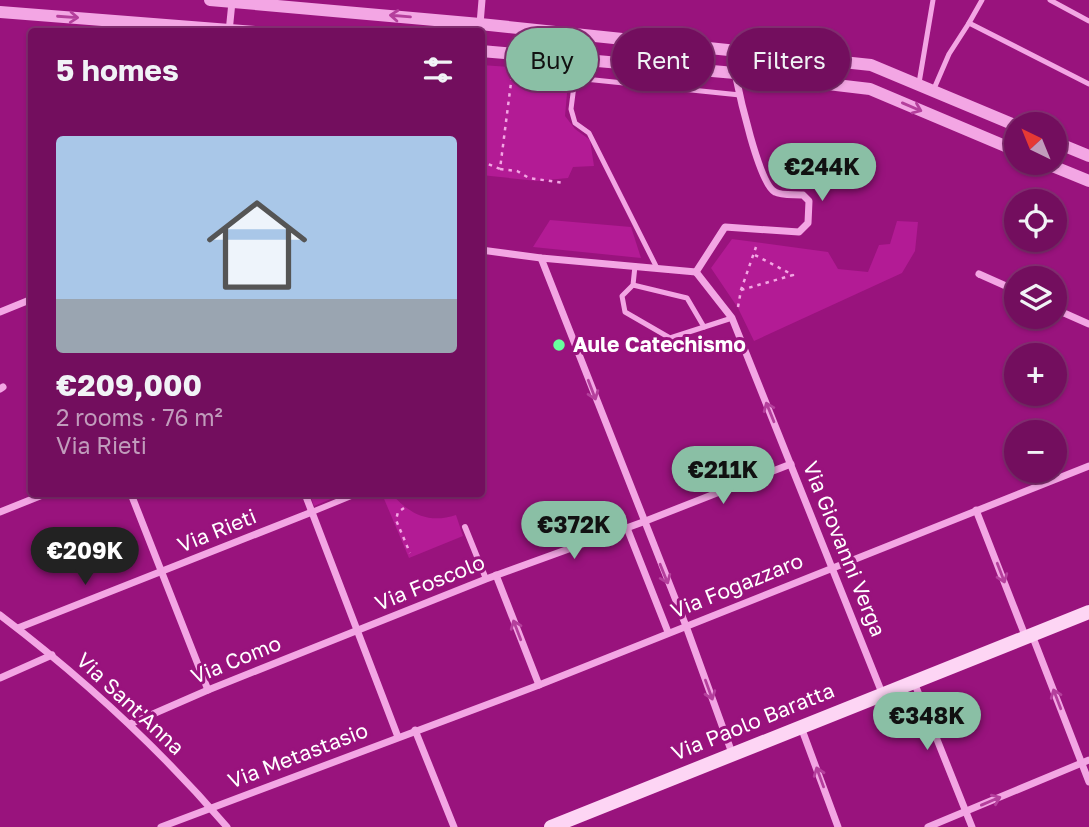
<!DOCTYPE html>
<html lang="en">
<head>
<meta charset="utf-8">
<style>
	body { margin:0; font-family:"Golos Text",sans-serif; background:#781764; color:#f1f3f6; height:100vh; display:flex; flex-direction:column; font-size:26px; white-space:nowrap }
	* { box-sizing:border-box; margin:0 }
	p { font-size:23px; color:#c19cbc }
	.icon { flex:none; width:38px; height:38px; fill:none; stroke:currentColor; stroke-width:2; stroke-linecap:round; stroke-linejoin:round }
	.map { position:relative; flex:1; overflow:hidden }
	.sheet { position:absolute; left:28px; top:28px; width:457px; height:469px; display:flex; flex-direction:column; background:#730e5e; border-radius:7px; box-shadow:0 2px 5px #0004,0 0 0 2px #852e73 }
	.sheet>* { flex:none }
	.banner { position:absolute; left:506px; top:28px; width:478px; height:63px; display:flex; gap:14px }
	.needle { width:46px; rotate:317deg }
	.tools { position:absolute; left:1004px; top:112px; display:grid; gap:14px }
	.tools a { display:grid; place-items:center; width:63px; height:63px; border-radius:50%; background:#730e5e; box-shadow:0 2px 5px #0004,0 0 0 2px #852e73; font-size:35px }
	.price { position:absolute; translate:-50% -60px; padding:0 16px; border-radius:24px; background:#8abfa5; color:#111; font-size:23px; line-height:46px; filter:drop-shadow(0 2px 4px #0008) }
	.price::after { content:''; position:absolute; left:50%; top:42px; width:21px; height:16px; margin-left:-10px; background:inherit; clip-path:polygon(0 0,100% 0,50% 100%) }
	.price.on { background:#222; color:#fff }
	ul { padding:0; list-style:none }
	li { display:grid; align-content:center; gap:14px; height:371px; padding:0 28px }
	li+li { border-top:2px solid #852e73 }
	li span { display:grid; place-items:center; height:217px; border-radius:7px; color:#555 }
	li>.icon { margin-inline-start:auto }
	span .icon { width:126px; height:126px; fill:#fffc; stroke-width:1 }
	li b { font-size:30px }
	h2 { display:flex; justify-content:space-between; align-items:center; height:84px; padding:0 28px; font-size:30px }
	.chip { padding:0 24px; border-radius:32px; background:#730e5e; box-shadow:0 2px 5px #0004,0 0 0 2px #852e73; font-size:24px; line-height:63px }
	.chip.on { background:#8abfa5; color:#111 }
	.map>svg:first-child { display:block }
	.green { fill:#b31b95 }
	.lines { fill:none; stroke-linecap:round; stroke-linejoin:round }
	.path { stroke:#f3a6e4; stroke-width:2.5; stroke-dasharray:3.5 5; stroke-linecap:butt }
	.service { stroke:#f3a6e4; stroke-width:5 }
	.pedestrian { stroke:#f3a6e4; stroke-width:6 }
	.minor { stroke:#f3a6e4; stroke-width:7 }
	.tertiary { stroke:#f3a6e4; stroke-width:12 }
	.secondary { stroke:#fdd5f4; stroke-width:14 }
	.oneway { stroke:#b43f9c }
	.poi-dot { fill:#68ff9e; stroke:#99137d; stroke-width:2.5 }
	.labels { text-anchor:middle; stroke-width:6; stroke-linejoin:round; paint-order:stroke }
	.poi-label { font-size:21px; font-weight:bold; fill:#fff; stroke:#99137d; text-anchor:start }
	.street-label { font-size:21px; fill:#fff; stroke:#99137d }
</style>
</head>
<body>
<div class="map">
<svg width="1089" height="827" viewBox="0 0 1089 827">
	<rect width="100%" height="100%" fill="#99137d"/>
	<g class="green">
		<path d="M481,65L569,71L565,116L575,129L590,140L594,166L573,167L568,178L537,181L481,175Z"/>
		<path d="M550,220L631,227L641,258L533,247Z"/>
		<path d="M897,221L918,222L915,251L902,273L754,341L738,308L711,268L732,239L828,252L838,269L868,272L879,245L890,244Z"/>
		<path d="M310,494H343L314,506Z"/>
		<path d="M382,494H392C409,514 429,524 456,515L463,536L409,558Z"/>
	</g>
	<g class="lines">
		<g class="path">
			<path d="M481,161L500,169L513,67"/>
			<path d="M500,169L517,171L529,178L564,183"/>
			<path d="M741,290L793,275L753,254"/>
			<path d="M738,307L741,290L756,247"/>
			<path d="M404,508L398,512L396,520L410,553"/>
		</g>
		<g class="service">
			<path d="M982,0L969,23L1089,84"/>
			<path d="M1050,0L1089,21"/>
			<path d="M919,83L933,0"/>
			<path d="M933,91L949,54L969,23"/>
			<path d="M635,266L633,285L622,296L625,312L670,338L732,318"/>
			<path d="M657,268L589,133L575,123L571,109L575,78L740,95"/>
			<path d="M633,285L687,298L704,327"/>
		</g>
		<g class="pedestrian">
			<path d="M312,512L356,494"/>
			<path d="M465,527L486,579"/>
		</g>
		<g class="minor">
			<path d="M480,24L482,0"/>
			<path d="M229,32L232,2"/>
			<path d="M481,250L541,258L696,272"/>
			<path d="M541,258L686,626L732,753"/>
			<path d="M696,272L732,318L882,693"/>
			<path d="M696,272L725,227L799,232L808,223L809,201L803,195C795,194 782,196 775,192C759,184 739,93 735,73"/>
			<path d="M979,274L1017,291"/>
			<path d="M1055,309L1089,324"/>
			<path d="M0,312L32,299"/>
			<path d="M0,389L3,387"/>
			<path d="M131,494L208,690"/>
			<path d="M305,494L398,737"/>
			<path d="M976,510L1026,638"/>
			<path d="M0,512L45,494"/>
			<path d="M627,528L668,632"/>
			<path d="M496,575L539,685"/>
			<path d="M0,615C83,678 159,748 227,827"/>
			<path d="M18,628L312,512"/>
			<path d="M1032,635L1089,782"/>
			<path d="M0,678L52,655"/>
			<path d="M914,682L972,827"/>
			<path d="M130,724L208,690L486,579L643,522L791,464"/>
			<path d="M801,727L838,827"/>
			<path d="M415,730L454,827"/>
			<path d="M161,827L539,685L1089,466"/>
			<path d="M928,827L1089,760"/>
		</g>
		<g class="tertiary">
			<path d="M210,0L480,24L871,65L1017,126"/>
			<path d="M0,12L255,32"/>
			<path d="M481,51L735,73L870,89L1017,151"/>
			<path d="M1055,142L1089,156"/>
			<path d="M1045,163L1089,181"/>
		</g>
		<path class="secondary" d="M551,827L1089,612"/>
	</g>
	<defs><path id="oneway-shaft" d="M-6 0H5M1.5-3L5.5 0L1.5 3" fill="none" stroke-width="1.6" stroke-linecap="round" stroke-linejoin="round" transform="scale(1.75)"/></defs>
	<g class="oneway">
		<use href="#oneway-shaft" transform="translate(400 16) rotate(-175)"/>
		<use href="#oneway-shaft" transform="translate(68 17) rotate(4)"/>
		<use href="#oneway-shaft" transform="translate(912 107) rotate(23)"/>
		<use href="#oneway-shaft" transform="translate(592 390) rotate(69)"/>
		<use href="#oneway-shaft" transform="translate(770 412) rotate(-112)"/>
		<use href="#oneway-shaft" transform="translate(1001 573) rotate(69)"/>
		<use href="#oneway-shaft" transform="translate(664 574) rotate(68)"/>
		<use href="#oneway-shaft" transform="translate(517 630) rotate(-111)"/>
		<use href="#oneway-shaft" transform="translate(709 690) rotate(70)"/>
		<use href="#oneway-shaft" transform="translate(1057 699) rotate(-111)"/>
		<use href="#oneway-shaft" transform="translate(820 777) rotate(-110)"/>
		<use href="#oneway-shaft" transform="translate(991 801) rotate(-23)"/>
	</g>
	<circle class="poi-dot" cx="559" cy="345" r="7"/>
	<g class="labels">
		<g class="poi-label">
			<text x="573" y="352">Aule Catechismo</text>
		</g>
		<g class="street-label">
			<text transform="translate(217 531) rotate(-22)" y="7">Via Rieti</text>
			<text transform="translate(844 549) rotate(68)" y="7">Via Giovanni Verga</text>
			<text transform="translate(430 583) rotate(-22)" y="7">Via Foscolo</text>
			<text transform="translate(737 586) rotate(-22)" y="7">Via Fogazzaro</text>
			<text transform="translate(236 660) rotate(-22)" y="7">Via Como</text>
			<text transform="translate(130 704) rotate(43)" y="7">Via Sant'Anna</text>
			<text transform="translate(753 722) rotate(-22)" y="7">Via Paolo Baratta</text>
			<text transform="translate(298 756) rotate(-21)" y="7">Via Metastasio</text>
		</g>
	</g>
</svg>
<div class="tools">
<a><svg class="needle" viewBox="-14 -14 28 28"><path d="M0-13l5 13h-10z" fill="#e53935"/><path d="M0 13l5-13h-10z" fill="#c19cbc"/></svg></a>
<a><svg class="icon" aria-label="locate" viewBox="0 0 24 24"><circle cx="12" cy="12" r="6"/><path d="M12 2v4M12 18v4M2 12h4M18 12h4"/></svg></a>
<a><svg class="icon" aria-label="layers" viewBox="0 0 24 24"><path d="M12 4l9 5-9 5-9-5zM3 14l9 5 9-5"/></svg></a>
<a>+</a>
<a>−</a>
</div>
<b class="price" style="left:822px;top:203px">€244K</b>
<b class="price" style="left:723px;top:506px">€211K</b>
<b class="price" style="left:574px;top:561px">€372K</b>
<b class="price on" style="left:85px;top:587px">€209K</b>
<b class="price" style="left:927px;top:752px">€348K</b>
<div class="banner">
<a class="chip on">Buy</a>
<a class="chip">Rent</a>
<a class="chip">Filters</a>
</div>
<section class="sheet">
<h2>5 homes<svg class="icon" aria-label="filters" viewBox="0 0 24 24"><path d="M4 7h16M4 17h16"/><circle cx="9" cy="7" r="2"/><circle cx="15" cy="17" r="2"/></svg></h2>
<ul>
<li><span style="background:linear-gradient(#a9c7e8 75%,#9aa5b1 0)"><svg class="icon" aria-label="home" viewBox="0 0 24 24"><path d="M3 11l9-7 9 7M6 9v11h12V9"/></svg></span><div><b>€209,000</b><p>2 rooms · 76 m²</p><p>Via Rieti</p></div></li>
</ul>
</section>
</div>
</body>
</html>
